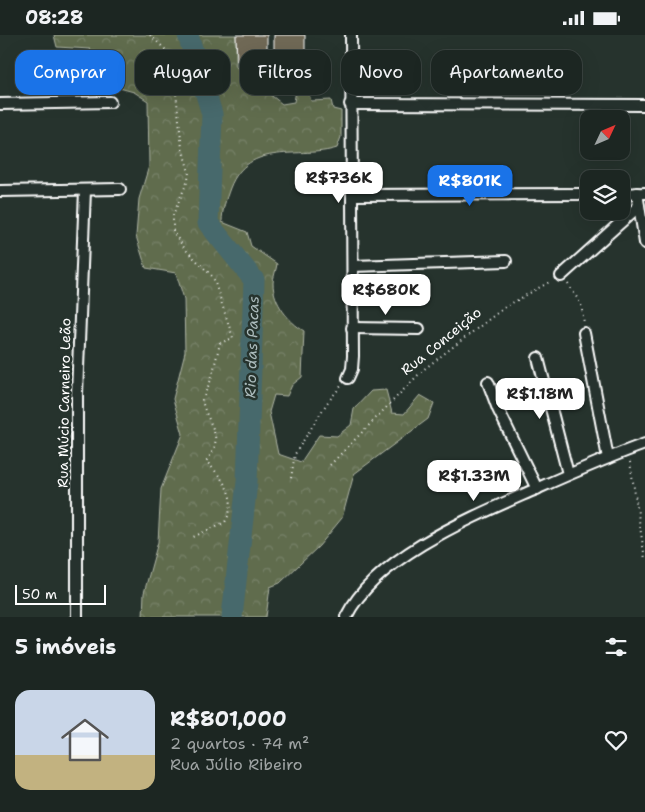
<!DOCTYPE html>
<html lang="pt">
<head>
<meta charset="utf-8">
<style>
	body { margin:0; font-family:"Shantell Sans",sans-serif; background:#252e2a; color:#f1f3f6; height:100vh; display:flex; flex-direction:column; font-size:19px; white-space:nowrap }
	* { box-sizing:border-box; margin:0 }
	p { font-size:16px; color:#a0a5a5 }
	.icon { flex:none; width:28px; height:28px; fill:none; stroke:currentColor; stroke-width:2; stroke-linecap:round; stroke-linejoin:round }
	.map { position:relative; height:582px; overflow:hidden }
	.side { display:flex; flex-direction:column; background:#1c2622; flex:1 }
	.side>* { flex:none }
	.top-card { position:absolute; left:15px; top:15px; width:615px; height:45px; display:flex; gap:10px }
	.needle { width:32px; rotate:46deg }
	.fabs { position:absolute; left:580px; top:75px; display:grid; gap:10px }
	.fabs a { display:grid; place-items:center; width:50px; height:50px; border-radius:10px; background:#1c2622; box-shadow:0 5px 20px #0002,0 0 0 1px #3a4340; font-size:25px }
	.scale { position:absolute; left:15px; bottom:12px; width:91px; box-sizing:border-box; padding-left:5px; border:2px solid #fff; border-top:0; font-size:14px; line-height:18px; white-space:nowrap; color:#fff; -webkit-text-stroke:4px #26332d; paint-order:stroke }
	.price { position:absolute; translate:-50% -42px; padding:0 11px; border-radius:10px; background:#fff; color:#222; font-size:16px; line-height:32px; filter:drop-shadow(0 1px 2px #0008) }
	.price::after { content:''; position:absolute; left:50%; top:30px; width:15px; height:11px; margin-left:-8px; background:inherit; clip-path:polygon(0 0,100% 0,50% 100%) }
	.price.current { background:#1a73e8; color:#fff }
	ul { padding:0; list-style:none }
	li { display:flex; align-items:center; gap:15px; height:125px; padding:0 15px }
	li+li { border-top:1px solid #3a4340 }
	li span { display:grid; place-items:center; flex:none; width:140px; height:100px; border-radius:15px; color:#555 }
	li>.icon { margin-inline-start:auto }
	span .icon { width:60px; height:60px; fill:#fffc; stroke-width:1 }
	li b { font-size:21px }
	h2 { display:flex; justify-content:space-between; align-items:center; height:60px; padding:0 15px; font-size:21px }
	.tag { padding:0 18px; border-radius:15px; background:#1c2622; box-shadow:0 5px 20px #0002,0 0 0 1px #3a4340; font-size:18px; line-height:45px }
	.tag.current { background:#1a73e8; color:#fff }
	.status { display:flex; justify-content:space-between; align-items:center; height:35px; padding:0 25px; background:#1c2622; direction:ltr }
	.status svg { height:14px; fill:currentColor }
	.map>svg:first-child { display:block }
	.forest { fill:url(#forest-crowns); stroke:#b0b6a6 }
	.lines { fill:none; stroke-linecap:round; stroke-linejoin:round }
	.river { stroke:#46696c; stroke-width:21 }
	.building { fill:#6f6957; stroke:#fff }
	.street-casing { stroke:#fff; stroke-width:14 }
	.path { stroke:#fff; stroke-width:2; stroke-dasharray:1 4; stroke-linecap:butt }
	.street { stroke:#26332d; stroke-width:10 }
	.labels { text-anchor:middle; stroke-width:5; stroke-linejoin:round; paint-order:stroke }
	.street-label { font-size:14px; fill:#fff; stroke:#26332d }
	.water-label { font-size:15px; font-style:italic; fill:#acbcbd; stroke:#26332d }
</style>
</head>
<body>
<div class="status"><b>08:28</b><svg viewBox="0 0 49 12"><path d="M0 12V9h3v3zM5 12V6h3v6zM10 12V3h3v9zM15 12V0h3v12zM26 1h20v11H26zM47 4h2v5h-2z"/></svg></div>
<div class="map">
<svg width="645" height="582" viewBox="0 0 645 582">
	<defs>
		<pattern id="forest-crowns" width="20" height="18" patternUnits="userSpaceOnUse" patternTransform="scale(1.25)"><rect width="20" height="18" fill="#606c4e"/><path d="M2 6a3 3 0 1 1 6 0M12 15a3 3 0 1 1 6 0" fill="none" stroke="#788269"/></pattern>
	</defs>
	<rect width="100%" height="100%" fill="#26332d"/>
	<filter id="ink" filterUnits="userSpaceOnUse"><feTurbulence type="fractalNoise" baseFrequency=".02" numOctaves="2"/><feDisplacementMap in="SourceGraphic" scale="10" xChannelSelector="R" yChannelSelector="G"/><feConvolveMatrix kernelMatrix="1 2 1 2 8 2 1 2 1" color-interpolation-filters="sRGB"/></filter>
	<g filter="url(#ink)">
		<path class="forest" d="M54,0H236V32L282,69L294,67L296,55L308,56L311,66L331,65L333,74L341,76V102L337,113C300,125 249,104 230,153C226,164 222,175 222,187L247,197L251,211L277,229C276,236 273,242 273,248C273,268 289,287 304,296L302,342L292,350L287,361L274,360L269,377L278,419L301,427L319,400L337,401L351,390L354,374L371,356L386,355L392,378L404,379L420,360L434,368L428,384L354,439L342,483L319,511L280,548L270,552L266,582H143L144,558L158,507L161,454L183,399L173,364L185,317L184,264L176,238L146,233L136,201L139,164L149,131L148,66L134,57L112,51L105,34L90,14L57,12Z"/>
		<g class="lines">
			<path class="river" d="M188,0L212,79L208,188L254,245L247,447L232,582"/>
		</g>
		<g class="building">
			<path d="M236,0H267V26H237Z"/>
			<path d="M274,0H305V27L274,26Z"/>
		</g>
		<g class="lines">
			<g class="street-casing">
				<g id="street">
					<path d="M0,69L110,67"/>
					<path d="M350,69L645,70"/>
					<path d="M0,156L120,154"/>
					<path d="M637,158L645,208"/>
					<path d="M621,159L645,158"/>
					<path d="M352,160L589,159"/>
					<path d="M353,231L506,226"/>
					<path d="M561,241L639,171"/>
					<path d="M352,293L419,294"/>
					<path d="M584,298L608,423"/>
					<path d="M538,323L568,439"/>
					<path d="M348,343L352,334L353,321L351,0"/>
					<path d="M488,347L498,374L537,454"/>
					<path d="M77,582V359L85,155"/>
					<path d="M346,582C377,520 475,481 536,454C572,438 608,422 645,409"/>
				</g>
			</g>
			<g class="path">
				<path d="M150,0L170,19L178,34L176,58L182,113L189,137L188,145L173,180V197L185,214L213,242L233,303L220,308L211,345L202,365C207,390 227,402 206,426C222,443 240,463 225,487L191,503"/>
				<path d="M568,249L581,269L584,288"/>
				<path d="M508,370L537,360"/>
				<path d="M630,427L645,524"/>
				<path d="M330,430L423,335L505,272L551,246"/>
				<path d="M291,443L295,419L327,368L342,350"/>
			</g>
			<use href="#street" class="street"/>
		</g>
	</g>
	<g class="labels">
		<g class="street-label">
			<text transform="translate(441 306) rotate(-39)" y="5">Rua Conceição</text>
			<text transform="translate(64 368) rotate(-89)" y="5">Rua Múcio Carneiro Leão</text>
		</g>
		<g class="water-label">
			<text transform="translate(252 312) rotate(-88)" y="5">Rio das Pacas</text>
		</g>
	</g>
</svg>
<div class="fabs">
<a><svg class="needle" viewBox="-14 -14 28 28"><path d="M0-13l5 13h-10z" fill="#e53935"/><path d="M0 13l5-13h-10z" fill="#a0a5a5"/></svg></a>
<a><svg class="icon" aria-label="layers" viewBox="0 0 24 24"><path d="M12 4l9 5-9 5-9-5zM3 14l9 5 9-5"/></svg></a>
</div>
<div class="scale">50 m</div>
<b class="price" style="left:339px;top:169px">R$736K</b>
<b class="price current" style="left:470px;top:172px">R$801K</b>
<b class="price" style="left:386px;top:281px">R$680K</b>
<b class="price" style="left:540px;top:385px">R$1.18M</b>
<b class="price" style="left:474px;top:467px">R$1.33M</b>
<div class="top-card">
<a class="tag current">Comprar</a>
<a class="tag">Alugar</a>
<a class="tag">Filtros</a>
<a class="tag">Novo</a>
<a class="tag">Apartamento</a>
</div>
</div>
<section class="side">
<h2>5 imóveis<svg class="icon" aria-label="filters" viewBox="0 0 24 24"><path d="M4 7h16M4 17h16"/><circle cx="9" cy="7" r="2"/><circle cx="15" cy="17" r="2"/></svg></h2>
<ul>
<li><span style="background:linear-gradient(#c9d6e8 65%,#c2b280 0)"><svg class="icon" aria-label="home" viewBox="0 0 24 24"><path d="M3 11l9-7 9 7M6 9v11h12V9"/></svg></span><div><b>R$801,000</b><p>2 quartos · 74 m²</p><p>Rua Júlio Ribeiro</p></div><svg class="icon" aria-label="heart" viewBox="0 0 24 24"><path d="M12 20l-8-8c-3-5 5-10 8-4 3-6 11-1 8 4z"/></svg></li>
</ul>
</section>
</body>
</html>
